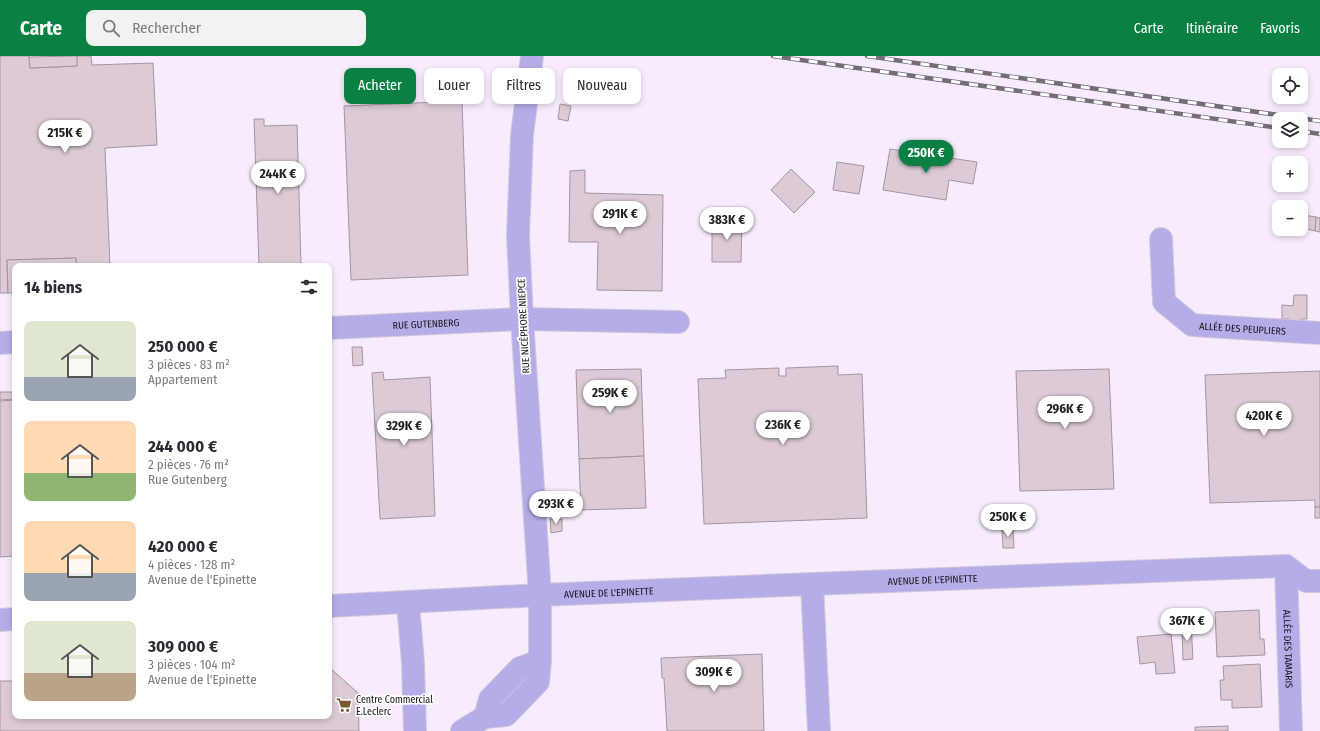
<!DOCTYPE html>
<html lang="fr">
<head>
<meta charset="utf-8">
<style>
	body { margin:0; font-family:"Fira Sans Condensed",sans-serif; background:#f2f2f3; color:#2b2b33; height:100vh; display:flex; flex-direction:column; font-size:15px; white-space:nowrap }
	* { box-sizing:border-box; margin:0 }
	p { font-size:13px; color:#7c7c81 }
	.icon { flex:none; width:22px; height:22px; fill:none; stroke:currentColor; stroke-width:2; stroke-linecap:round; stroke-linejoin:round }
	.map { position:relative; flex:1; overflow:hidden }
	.panel { position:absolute; left:12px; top:207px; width:320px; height:456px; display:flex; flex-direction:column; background:#fff; border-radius:8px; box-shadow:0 2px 6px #0003 }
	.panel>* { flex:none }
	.guide { position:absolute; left:344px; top:12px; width:380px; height:36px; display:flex; gap:8px }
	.buttons { position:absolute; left:1272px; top:12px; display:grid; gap:8px }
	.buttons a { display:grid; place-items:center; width:36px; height:36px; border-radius:8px; background:#fff; box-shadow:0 2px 6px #0003; font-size:20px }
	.price { position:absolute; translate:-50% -34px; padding:0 9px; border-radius:14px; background:#fff; color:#222; font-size:13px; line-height:26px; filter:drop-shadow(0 1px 2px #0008) }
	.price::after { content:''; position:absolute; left:50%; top:24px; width:12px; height:9px; margin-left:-6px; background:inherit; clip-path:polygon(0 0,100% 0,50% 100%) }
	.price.current { background:#0b8043; color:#fff }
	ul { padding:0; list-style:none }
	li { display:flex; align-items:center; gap:12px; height:100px; padding:0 12px }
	li span { display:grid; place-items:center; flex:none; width:112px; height:80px; border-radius:8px; color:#555 }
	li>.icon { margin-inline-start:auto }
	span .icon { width:48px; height:48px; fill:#fffc; stroke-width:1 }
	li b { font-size:17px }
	h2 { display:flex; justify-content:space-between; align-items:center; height:48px; padding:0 12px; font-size:17px }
	.pill { padding:0 14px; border-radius:8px; background:#fff; box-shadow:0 2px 6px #0003; font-size:14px; line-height:36px }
	.pill.current { background:#0b8043; color:#fff }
	header { display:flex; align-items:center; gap:24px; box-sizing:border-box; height:56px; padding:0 20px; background:#0b8043; color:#fff }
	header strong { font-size:19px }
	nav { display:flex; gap:22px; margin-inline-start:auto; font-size:14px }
	.search { width:280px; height:36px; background:#f2f2f3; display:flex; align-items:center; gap:10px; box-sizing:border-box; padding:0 14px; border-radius:8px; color:#7c7c81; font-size:15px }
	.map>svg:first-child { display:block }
	.building { fill:#dccad6; stroke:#a594a0 }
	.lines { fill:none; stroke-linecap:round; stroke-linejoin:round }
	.minor-casing { stroke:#d3c9d9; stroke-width:24 }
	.minor { stroke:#b4ade8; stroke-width:22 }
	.rail-casing { stroke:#746d77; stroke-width:4.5 }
	.rail { stroke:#fefefe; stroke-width:3; stroke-dasharray:9; stroke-linecap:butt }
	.labels { text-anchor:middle; stroke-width:3.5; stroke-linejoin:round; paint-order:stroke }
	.street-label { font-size:10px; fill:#18141a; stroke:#fefefe }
	.poi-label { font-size:10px; fill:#18141a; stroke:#fefefe; text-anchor:start }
</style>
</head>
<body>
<header>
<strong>Carte</strong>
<div class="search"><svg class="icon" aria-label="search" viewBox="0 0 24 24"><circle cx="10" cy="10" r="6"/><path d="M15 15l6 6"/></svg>Rechercher</div>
<nav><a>Carte</a><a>Itinéraire</a><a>Favoris</a></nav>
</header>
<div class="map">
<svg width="1320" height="675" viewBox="0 0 1320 675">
	<rect width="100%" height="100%" fill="#f7ecfd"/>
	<g class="building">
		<path d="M0,0H29L30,12L77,10V0H91L92,9L153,7L157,89L105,92L110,210H76V202L7,204L8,237H0Z"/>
		<path d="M77,0V10L30,12L29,1Z"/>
		<path d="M462,45L468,219L351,224L344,50Z"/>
		<path d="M560,48L571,50L568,65L558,63Z"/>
		<path d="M254,63H264V70L297,69L301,209L259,210Z"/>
		<path d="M890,93L977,106L973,128L949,124L946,144L883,134Z"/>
		<path d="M837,106L864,110L859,138L833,134Z"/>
		<path d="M791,113L815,136L794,157L771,134Z"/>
		<path d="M585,114V137L663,139L662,235L597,234L598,186H569L570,115Z"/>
		<path d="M1303,159L1316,161L1315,175L1302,172Z"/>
		<path d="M1316,161L1320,162V176L1315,175Z"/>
		<path d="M742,163L741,206H712V164Z"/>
		<path d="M76,202V210H15V237H8L7,204Z"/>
		<path d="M1294,239H1307V263H1300V269H1290V263H1282V249L1293,250Z"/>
		<path d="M352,291H362L363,309L353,310Z"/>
		<path d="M838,310V319L862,318L867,462L704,468L698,323L726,322L725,314L779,312V320H786V312Z"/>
		<path d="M641,313L644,400L579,403L576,314Z"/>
		<path d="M1109,313L1114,433L1020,435L1016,315Z"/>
		<path d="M1320,315V451H1315V444L1210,447L1205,319Z"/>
		<path d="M383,316L384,324L430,321L435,460L380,463L372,317Z"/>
		<path d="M0,336H15V343L0,344Z"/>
		<path d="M15,344V500L0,501V345Z"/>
		<path d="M644,400L646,452L581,454L579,403Z"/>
		<rect x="1315" y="451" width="5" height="11"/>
		<path d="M550,463H562V475L551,477Z"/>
		<path d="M1002,473H1013L1014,492H1003Z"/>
		<path d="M1259,554L1260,583H1264L1265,599L1217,601L1215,556Z"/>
		<path d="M1182,567H1191L1193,603L1183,604Z"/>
		<path d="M1171,578L1175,617L1156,618L1155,606L1140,608L1137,581Z"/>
		<path d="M762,598L764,675H667L664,622H662L661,602Z"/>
		<path d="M1260,608L1262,651L1232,652V644H1221L1220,624H1224L1223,610Z"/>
		<path d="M329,611L358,637L359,675H0V625H15V660H329Z"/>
		<path d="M1228,670V675H1195V671Z"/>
	</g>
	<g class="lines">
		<g class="minor-casing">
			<g id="minor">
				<path id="s1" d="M1161,183L1164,246L1192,269L1320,277"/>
				<path id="s2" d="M329,272L522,263L678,266"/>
				<path d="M0,287L15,286"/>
				<path id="s3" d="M1286,510L1291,675"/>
				<path d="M812,528L819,675"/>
				<path d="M408,547L413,607L415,675"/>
				<path id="s4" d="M329,550L540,539L812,528L1286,510L1306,525H1320"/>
				<path d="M0,564L15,563"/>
				<path d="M485,661L490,643L520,612L540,605"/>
				<path d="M462,675L485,661L506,659L538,626L540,605V539L522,263L518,179L522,79L532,0"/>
			</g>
		</g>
		<use href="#minor" class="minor"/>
		<g class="rail-casing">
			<g id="rail">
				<path d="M773,0L1279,72"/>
				<path d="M867,0L1320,65"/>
				<path d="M1301,75L1320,78"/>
			</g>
		</g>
		<use href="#rail" class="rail"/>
	</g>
	<defs>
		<g id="supermarket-bare" transform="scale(1.2)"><path d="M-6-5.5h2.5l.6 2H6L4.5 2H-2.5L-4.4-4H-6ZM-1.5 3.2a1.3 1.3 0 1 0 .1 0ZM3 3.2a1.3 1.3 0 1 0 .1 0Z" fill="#79582f" stroke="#fefefe" stroke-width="2.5" paint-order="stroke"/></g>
	</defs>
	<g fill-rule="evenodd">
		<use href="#supermarket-bare" x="344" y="649"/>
	</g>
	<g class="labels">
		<g class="street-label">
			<text dy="4" stroke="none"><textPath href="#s2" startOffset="97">RUE GUTENBERG</textPath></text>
			<text transform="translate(523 270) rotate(-93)" y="4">RUE NICÉPHORE NIEPCE</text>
			<text dy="4" stroke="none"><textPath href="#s1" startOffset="150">ALLÉE DES PEUPLIERS</textPath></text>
			<text dy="4" stroke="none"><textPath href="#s4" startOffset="604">AVENUE DE L'EPINETTE</textPath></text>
			<text dy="4" stroke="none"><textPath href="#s4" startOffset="280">AVENUE DE L'EPINETTE</textPath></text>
			<text dy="4" stroke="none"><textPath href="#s3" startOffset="83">ALLÉE DES TAMARIS</textPath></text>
		</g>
		<g class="poi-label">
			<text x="356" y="647">Centre Commercial<tspan x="356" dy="12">E.Leclerc</tspan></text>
		</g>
	</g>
</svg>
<div class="buttons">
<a><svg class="icon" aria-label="locate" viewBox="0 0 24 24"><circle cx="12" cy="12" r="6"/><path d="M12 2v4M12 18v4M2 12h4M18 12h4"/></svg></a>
<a><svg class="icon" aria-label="layers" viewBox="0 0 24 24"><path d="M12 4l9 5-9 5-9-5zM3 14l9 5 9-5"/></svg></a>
<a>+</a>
<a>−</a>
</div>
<b class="price" style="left:65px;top:98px">215K €</b>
<b class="price current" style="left:926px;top:118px">250K €</b>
<b class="price" style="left:278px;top:139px">244K €</b>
<b class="price" style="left:620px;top:179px">291K €</b>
<b class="price" style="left:727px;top:185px">383K €</b>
<b class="price" style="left:610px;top:358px">259K €</b>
<b class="price" style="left:1065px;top:374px">296K €</b>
<b class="price" style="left:1264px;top:381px">420K €</b>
<b class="price" style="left:783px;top:390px">236K €</b>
<b class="price" style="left:404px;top:391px">329K €</b>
<b class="price" style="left:556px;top:469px">293K €</b>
<b class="price" style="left:1008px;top:482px">250K €</b>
<b class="price" style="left:1187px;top:586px">367K €</b>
<b class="price" style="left:714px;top:637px">309K €</b>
<div class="guide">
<a class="pill current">Acheter</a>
<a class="pill">Louer</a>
<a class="pill">Filtres</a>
<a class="pill">Nouveau</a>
</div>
<section class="panel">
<h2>14 biens<svg class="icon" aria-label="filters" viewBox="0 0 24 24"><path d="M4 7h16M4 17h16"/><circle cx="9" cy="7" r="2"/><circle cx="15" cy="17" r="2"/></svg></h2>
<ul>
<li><span style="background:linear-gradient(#dfe7d0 70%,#9aa5b1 0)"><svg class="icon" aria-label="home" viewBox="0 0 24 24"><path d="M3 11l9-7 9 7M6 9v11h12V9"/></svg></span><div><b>250 000 €</b><p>3 pièces · 83 m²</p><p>Appartement</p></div></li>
<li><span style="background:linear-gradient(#ffd9b3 65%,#8fb573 0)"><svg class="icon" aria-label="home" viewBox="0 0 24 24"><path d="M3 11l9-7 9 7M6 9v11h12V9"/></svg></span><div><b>244 000 €</b><p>2 pièces · 76 m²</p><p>Rue Gutenberg</p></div></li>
<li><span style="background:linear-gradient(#ffd9b3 65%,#9aa5b1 0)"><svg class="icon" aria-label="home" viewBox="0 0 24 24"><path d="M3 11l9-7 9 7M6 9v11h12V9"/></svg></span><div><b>420 000 €</b><p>4 pièces · 128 m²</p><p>Avenue de l'Epinette</p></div></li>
<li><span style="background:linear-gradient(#dfe7d0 65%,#b9a48a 0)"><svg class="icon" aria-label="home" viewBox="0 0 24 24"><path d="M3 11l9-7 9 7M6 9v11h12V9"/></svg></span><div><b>309 000 €</b><p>3 pièces · 104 m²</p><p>Avenue de l'Epinette</p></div></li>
</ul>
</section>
</div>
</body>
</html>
